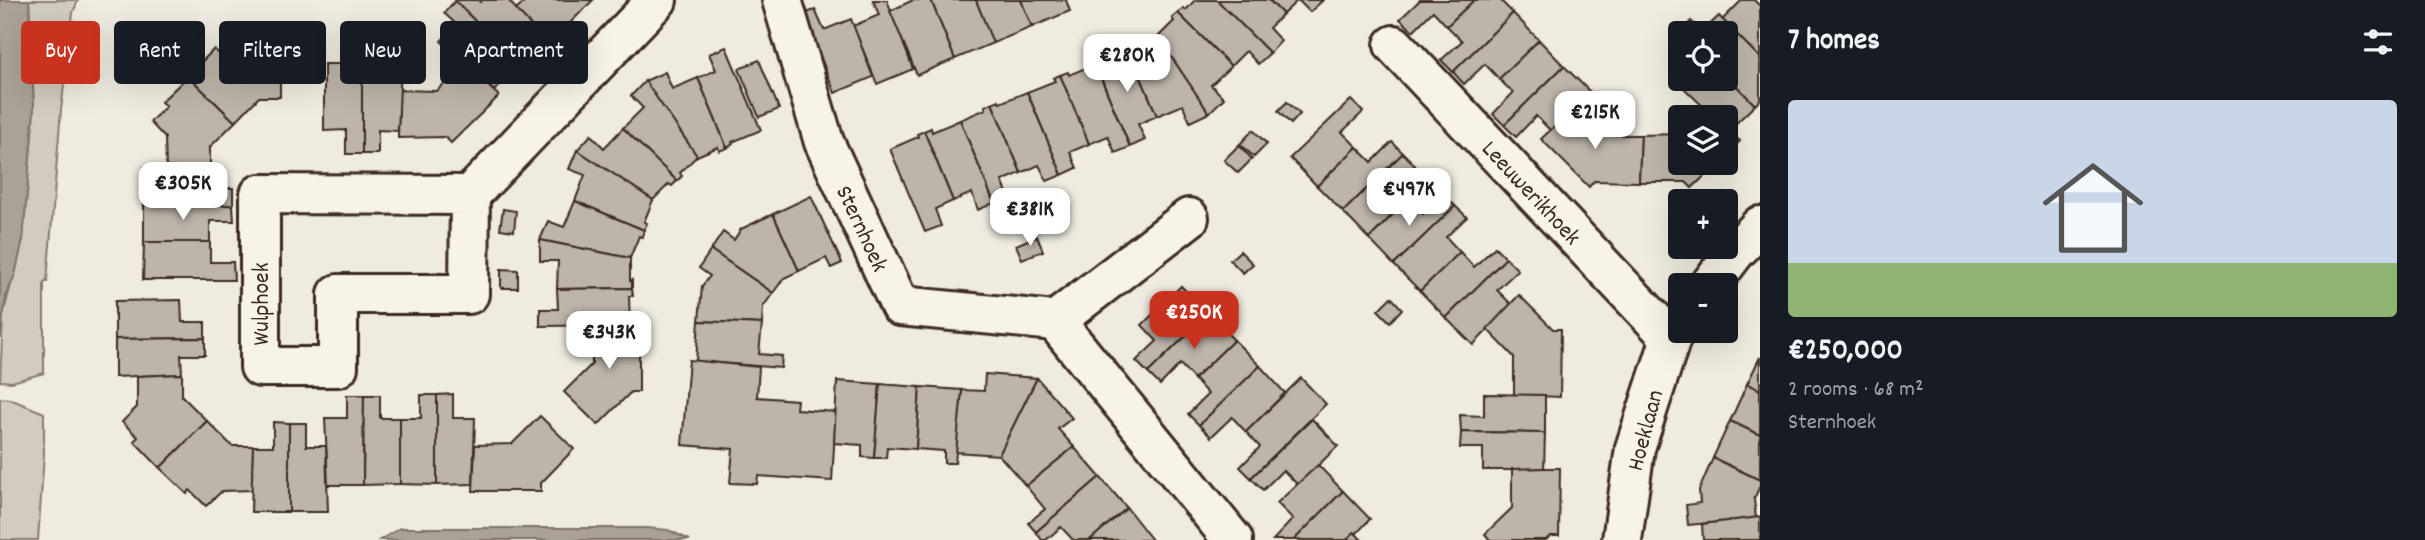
<!DOCTYPE html>
<html lang="en">
<head>
<meta charset="utf-8">
<style>
	body { margin:0; font-family:Dekko,sans-serif; background:#20242c; color:#f1f3f6; height:100vh; display:flex; flex-direction:column; font-size:26px; white-space:nowrap }
	* { box-sizing:border-box; margin:0 }
	p { font-size:23px; color:#9ea1a6 }
	.icon { flex:none; width:38px; height:38px; fill:none; stroke:currentColor; stroke-width:2; stroke-linecap:round; stroke-linejoin:round }
	.map { position:relative; flex:1; overflow:hidden }
	.drawer { display:flex; flex-direction:column; background:#171b24; width:665px }
	.drawer>* { flex:none }
	.hud { position:absolute; left:21px; top:21px; width:665px; height:63px; display:flex; gap:14px }
	.tools { position:absolute; left:1668px; top:21px; display:grid; gap:14px }
	.tools a { display:grid; place-items:center; width:70px; height:70px; border-radius:7px; background:#171b24; box-shadow:0 7px 28px #0002; font-size:35px }
	.price { position:absolute; translate:-50% -60px; padding:0 16px; border-radius:14px; background:#fff; color:#222; font-size:23px; line-height:46px; filter:drop-shadow(0 2px 4px #0008) }
	.price::after { content:''; position:absolute; left:50%; top:42px; width:21px; height:16px; margin-left:-10px; background:inherit; clip-path:polygon(0 0,100% 0,50% 100%) }
	.price.current { background:#c8321e; color:#fff }
	ul { padding:0; list-style:none }
	li { display:grid; align-content:center; gap:14px; height:371px; padding:0 28px }
	li+li { border-top:2px solid #363941 }
	li span { display:grid; place-items:center; height:217px; border-radius:7px; color:#555 }
	li>.icon { margin-inline-start:auto }
	span .icon { width:126px; height:126px; fill:#fffc; stroke-width:1 }
	li b { font-size:30px }
	h2 { display:flex; justify-content:space-between; align-items:center; height:84px; padding:0 28px; font-size:30px }
	.chip { padding:0 24px; border-radius:7px; background:#171b24; box-shadow:0 7px 28px #0002; font-size:24px; line-height:63px }
	.chip.current { background:#c8321e; color:#fff }
	main { display:flex; flex:1; min-height:0 }
	.map>svg:first-child { display:block }
	.green { fill:#d1cbc0; stroke:#867a6f; stroke-width:2 }
	.water { fill:#aaa296; stroke:#7e7266; stroke-width:2 }
	.building { fill:#bdb5aa; stroke:#3b2a1e; stroke-width:2 }
	.lines { fill:none; stroke-linecap:round; stroke-linejoin:round }
	.minor-casing { stroke:#3b2a1e; stroke-width:44 }
	.minor { stroke:#f7f3e8; stroke-width:38 }
	.labels { text-anchor:middle; stroke-width:5; stroke-linejoin:round; paint-order:stroke }
	.street-label { font-size:24px; fill:#3b2a1e; stroke:#f7f3e8 }
</style>
</head>
<body>
<main>
<div class="map">
<svg width="1760" height="540" viewBox="0 0 1760 540">
	<rect width="100%" height="100%" fill="#efebe0"/>
	<filter id="ink" filterUnits="userSpaceOnUse"><feTurbulence type="fractalNoise" baseFrequency=".0143" numOctaves="2"/><feDisplacementMap in="SourceGraphic" scale="14" xChannelSelector="R" yChannelSelector="G"/><feConvolveMatrix kernelMatrix="1 2 1 2 8 2 1 2 1" color-interpolation-filters="sRGB"/></filter>
	<g filter="url(#ink)">
		<g class="green">
			<path d="M29,0H78L73,13L61,110L47,282H44V373L12,382L0,381L3,315L23,239L34,109Z"/>
			<path d="M0,398L10,399L44,413V454L38,540H0Z"/>
		</g>
		<g class="water">
			<path d="M0,0H29L34,109L23,239L15,275L6,296L0,337Z"/>
			<path d="M400,528H647L668,530L690,540H380Z"/>
		</g>
		<g class="building">
			<path d="M457,0H478L480,2L482,0H508L544,39L519,65L455,1Z"/>
			<path d="M527,0H593L549,44L516,10Z"/>
			<path d="M873,0H887L913,69L877,84L853,26L879,15Z"/>
			<path d="M913,0H931L955,59L917,75L890,11Z"/>
			<path d="M931,0H976L993,43L955,59Z"/>
			<path d="M976,0H1021L1032,27L993,43Z"/>
			<path d="M1021,0H1066L1070,11L1032,27Z"/>
			<path d="M1195,0H1217L1270,53L1258,64L1246,51L1231,66L1178,13L1183,8L1186,10Z"/>
			<path d="M1217,0H1269L1283,14L1269,28L1281,41L1270,53Z"/>
			<path d="M1269,0H1298L1283,14Z"/>
			<path d="M1298,0H1323L1310,12Z"/>
			<path d="M1420,0H1474L1447,26L1433,11L1413,31L1400,19Z"/>
			<path d="M1474,0H1500L1513,13L1453,72L1441,60L1462,41L1447,26Z"/>
			<path d="M1742,0H1754L1760,6V58L1722,20Z"/>
			<path d="M455,1L519,65L494,91L441,41L457,25L444,13Z"/>
			<path d="M815,10L824,30L851,19L873,77L835,93L803,14Z"/>
			<path d="M1178,13L1231,66L1211,85L1224,98L1209,113L1158,37L1174,21L1172,18Z"/>
			<path d="M1513,13L1539,40L1499,79L1485,64L1464,84L1453,72Z"/>
			<path d="M1719,16L1760,58V100L1755,105L1726,75V33H1707L1704,30Z"/>
			<path d="M1691,21L1703,32L1701,33H1684L1682,31Z"/>
			<path d="M234,37L249,53H280V97H259L235,122L188,76L214,49L218,53Z"/>
			<path d="M1158,37L1209,113L1190,122L1183,105L1157,116L1128,47L1135,44L1137,47Z"/>
			<path d="M1539,40L1564,66L1504,125L1493,114L1513,93L1499,79Z"/>
			<path d="M726,47L761,130L732,142L733,144L727,148L698,78L716,70L709,54Z"/>
			<path d="M1128,47L1157,116L1138,124L1145,140L1130,147L1095,64L1122,53L1121,50Z"/>
			<path d="M759,60L779,109L759,117L739,69Z"/>
			<path d="M464,63L499,96L451,143L445,137L398,138L399,90L437,91Z"/>
			<path d="M324,64H362V154H346V130L324,131Z"/>
			<path d="M362,64H401L398,131L378,130V154H362Z"/>
			<path d="M1095,64L1130,147L1115,153L1108,136L1089,144L1060,75L1068,72L1069,75Z"/>
			<path d="M1564,66L1591,93L1551,131L1536,116L1516,137L1504,125Z"/>
			<path d="M665,72L672,89L698,78L727,148L719,151L718,147L697,156L645,81Z"/>
			<path d="M1060,75L1089,144L1070,152L1077,168L1062,175L1027,92L1055,81L1053,78Z"/>
			<path d="M1726,75L1755,105L1728,131L1726,129V117H1714L1685,89L1695,79H1726Z"/>
			<path d="M188,76L235,122L210,147V169L166,168L165,138L150,122L166,106L161,102Z"/>
			<path d="M645,81L697,156L680,173L682,176L677,181L623,128L643,108L631,96Z"/>
			<path d="M1027,92L1062,175L1047,181L1039,165L1021,173L992,103L999,100L1000,103Z"/>
			<path d="M1351,100L1363,112L1342,132L1357,147L1317,186L1290,158Z"/>
			<path d="M1287,102L1300,114L1291,124L1278,111Z"/>
			<path d="M992,103L1021,173L1002,181L1009,197L994,203L960,120L986,109L985,106Z"/>
			<path d="M1575,107L1602,135H1641L1639,182L1594,181L1589,187L1541,139Z"/>
			<path d="M1706,109L1714,117H1697Z"/>
			<path d="M960,120L994,203L978,210L972,193L953,201L924,131L931,128L932,132Z"/>
			<path d="M623,128L677,181L672,186L669,184L653,200L577,150L591,135L604,148Z"/>
			<path d="M1726,129L1740,141L1726,155Z"/>
			<path d="M1253,130L1267,144L1254,157L1240,144Z"/>
			<path d="M924,131L953,201L935,209L941,226L925,232L890,149L918,137L917,134Z"/>
			<path d="M1680,134V163H1718L1692,188L1686,182H1639L1641,135Z"/>
			<path d="M1392,142L1403,153L1343,212L1317,186L1357,147L1372,162Z"/>
			<path d="M1239,145L1252,159L1238,173L1224,160Z"/>
			<path d="M577,150L653,200L644,222L647,223L644,230L575,201L585,175L569,169Z"/>
			<path d="M1403,153L1415,165L1394,185L1408,199L1369,239L1343,212Z"/>
			<path d="M144,167L210,169V188H233V205H144Z"/>
			<path d="M1444,194L1455,206L1394,265L1369,239L1408,199L1423,214Z"/>
			<path d="M811,196L842,263L831,268L826,258L799,271L773,214Z"/>
			<path d="M575,201L644,230L642,237L639,236L630,258L540,240L548,221L564,227Z"/>
			<path d="M144,205H233L234,221H210V242H144Z"/>
			<path d="M1455,206L1467,217L1446,237L1460,252L1420,291L1394,265Z"/>
			<path d="M503,209L516,211L514,231L500,229Z"/>
			<path d="M773,214L799,271L784,278L773,293L711,250L723,232L734,240L741,229Z"/>
			<path d="M1037,236L1043,251L1022,259L1016,245Z"/>
			<path d="M540,240L630,258V281L632,280V288L557,289L558,261H540Z"/>
			<path d="M144,242H210V262H233L234,280H143Z"/>
			<path d="M1495,247L1506,258L1446,318L1420,291L1460,252L1474,267Z"/>
			<path d="M711,250L773,293L763,307L762,324L699,321L702,286L710,276L699,268Z"/>
			<path d="M1240,251L1253,264L1243,273L1230,260Z"/>
			<path d="M1506,258L1518,270L1497,290L1512,305L1473,345L1446,318Z"/>
			<path d="M501,269L518,270V288H501Z"/>
			<path d="M1181,286L1208,314L1148,373L1136,361L1157,341L1142,325Z"/>
			<path d="M632,288L633,296H629L630,325L540,326V309H558L557,289Z"/>
			<path d="M1519,295L1553,329H1561L1560,397L1514,395V357L1487,329Z"/>
			<path d="M1391,297L1402,309L1390,322L1378,310Z"/>
			<path d="M181,300L182,322H205V338L115,339V301Z"/>
			<path d="M1208,314L1234,340L1194,379L1180,364L1160,385L1148,373Z"/>
			<path d="M699,321L762,324L759,354L782,356L781,368L696,361Z"/>
			<path d="M639,324V392H631L598,425L564,392L592,364V325Z"/>
			<path d="M205,338V355H181L182,374L115,377V339Z"/>
			<path d="M1234,340L1260,366L1199,425L1188,414L1208,394L1194,379Z"/>
			<path d="M1760,357V390L1747,384Z"/>
			<path d="M689,360L759,367L757,397L797,400L796,409L836,412L832,481L758,476L757,484L730,483L733,449L682,445Z"/>
			<path d="M1260,366L1285,393L1246,432L1232,417L1211,437L1199,425Z"/>
			<path d="M182,374V396L207,421L160,468L134,441L138,437L122,422L137,407V376Z"/>
			<path d="M985,374L1037,378L999,455L955,452L962,390L984,391Z"/>
			<path d="M1037,378L1072,418L1058,429L1074,447L1026,486L999,455Z"/>
			<path d="M1301,378L1326,404L1251,478L1240,467L1260,447L1246,432Z"/>
			<path d="M837,381L880,384L874,458L862,457V445L834,443Z"/>
			<path d="M880,384L920,387L916,449L887,447L886,458H874Z"/>
			<path d="M1747,384L1760,390V435L1730,421Z"/>
			<path d="M920,387L962,390L955,463H944V451L916,449Z"/>
			<path d="M453,394V418H475L473,484L437,485V395Z"/>
			<path d="M1484,394L1545,395V433L1461,432L1460,415L1484,416Z"/>
			<path d="M347,395H364L363,485H328L325,418H347Z"/>
			<path d="M364,395H380V418H400V484L363,485Z"/>
			<path d="M421,395H437V485L400,484V418H421Z"/>
			<path d="M540,416L574,449L541,483V491H473L475,445L512,444Z"/>
			<path d="M1312,419L1338,446L1298,485L1283,470L1263,490L1251,478Z"/>
			<path d="M207,421L232,446H253V451L252,490L222,491L206,506L190,490L187,494L160,468Z"/>
			<path d="M1730,421L1760,435V480L1713,458Z"/>
			<path d="M273,422L289,423V512H251L253,446H273Z"/>
			<path d="M289,423H306V446H326L328,512H289Z"/>
			<path d="M1461,432L1545,433L1544,470H1483V448H1460Z"/>
			<path d="M1074,447L1100,477L1036,532L1028,523L1045,509L1026,486Z"/>
			<path d="M1713,458L1760,480V486L1754,499L1756,519L1688,525L1686,505L1700,503L1699,490Z"/>
			<path d="M1318,465L1343,491L1294,540H1273L1293,519L1277,503Z"/>
			<path d="M1544,468H1560L1559,536H1550L1546,540H1490L1485,534L1512,508V469Z"/>
			<path d="M1100,477L1127,508L1090,540H1073L1061,527L1046,540H1042L1036,532Z"/>
			<path d="M1343,491L1370,519L1356,534L1354,532L1347,540H1294Z"/>
			<path d="M1127,508L1152,540H1090Z"/>
			<path d="M1760,517V540H1703L1702,524Z"/>
			<path d="M1354,532L1362,540H1347Z"/>
		</g>
		<g class="lines">
			<g class="minor-casing">
				<g id="minor">
					<path d="M782,0L824,142L900,306L1055,321L1233,540"/>
					<path d="M1394,45L1671,338"/>
					<path d="M470,195L260,194V367H338V294H469L470,195L657,0"/>
					<path d="M1710,285L1735,252L1760,226"/>
					<path d="M1055,321L1189,218"/>
					<path d="M1622,540L1635,448L1671,338L1680,325"/>
				</g>
			</g>
			<use href="#minor" class="minor"/>
		</g>
	</g>
	<g class="labels">
		<g class="street-label">
			<text transform="translate(1532 192) rotate(47)" y="8">Leeuwerikhoek</text>
			<text transform="translate(863 228) rotate(65)" y="8">Sternhoek</text>
			<text transform="translate(260 304) rotate(-90)" y="8">Wulphoek</text>
			<text transform="translate(1644 430) rotate(-75)" y="8">Hoeklaan</text>
		</g>
	</g>
</svg>
<div class="tools">
<a><svg class="icon" aria-label="locate" viewBox="0 0 24 24"><circle cx="12" cy="12" r="6"/><path d="M12 2v4M12 18v4M2 12h4M18 12h4"/></svg></a>
<a><svg class="icon" aria-label="layers" viewBox="0 0 24 24"><path d="M12 4l9 5-9 5-9-5zM3 14l9 5 9-5"/></svg></a>
<a>+</a>
<a>−</a>
</div>
<b class="price" style="left:1127px;top:94px">€280K</b>
<b class="price" style="left:1595px;top:151px">€215K</b>
<b class="price" style="left:183px;top:222px">€305K</b>
<b class="price" style="left:1409px;top:228px">€497K</b>
<b class="price" style="left:1030px;top:248px">€381K</b>
<b class="price current" style="left:1194px;top:351px">€250K</b>
<b class="price" style="left:609px;top:371px">€343K</b>
<div class="hud">
<a class="chip current">Buy</a>
<a class="chip">Rent</a>
<a class="chip">Filters</a>
<a class="chip">New</a>
<a class="chip">Apartment</a>
</div>
</div>
<section class="drawer">
<h2>7 homes<svg class="icon" aria-label="filters" viewBox="0 0 24 24"><path d="M4 7h16M4 17h16"/><circle cx="9" cy="7" r="2"/><circle cx="15" cy="17" r="2"/></svg></h2>
<ul>
<li><span style="background:linear-gradient(#c9d6e8 75%,#8fb573 0)"><svg class="icon" aria-label="home" viewBox="0 0 24 24"><path d="M3 11l9-7 9 7M6 9v11h12V9"/></svg></span><div><b>€250,000</b><p>2 rooms · 68 m²</p><p>Sternhoek</p></div></li>
</ul>
</section>
</main>
</body>
</html>
